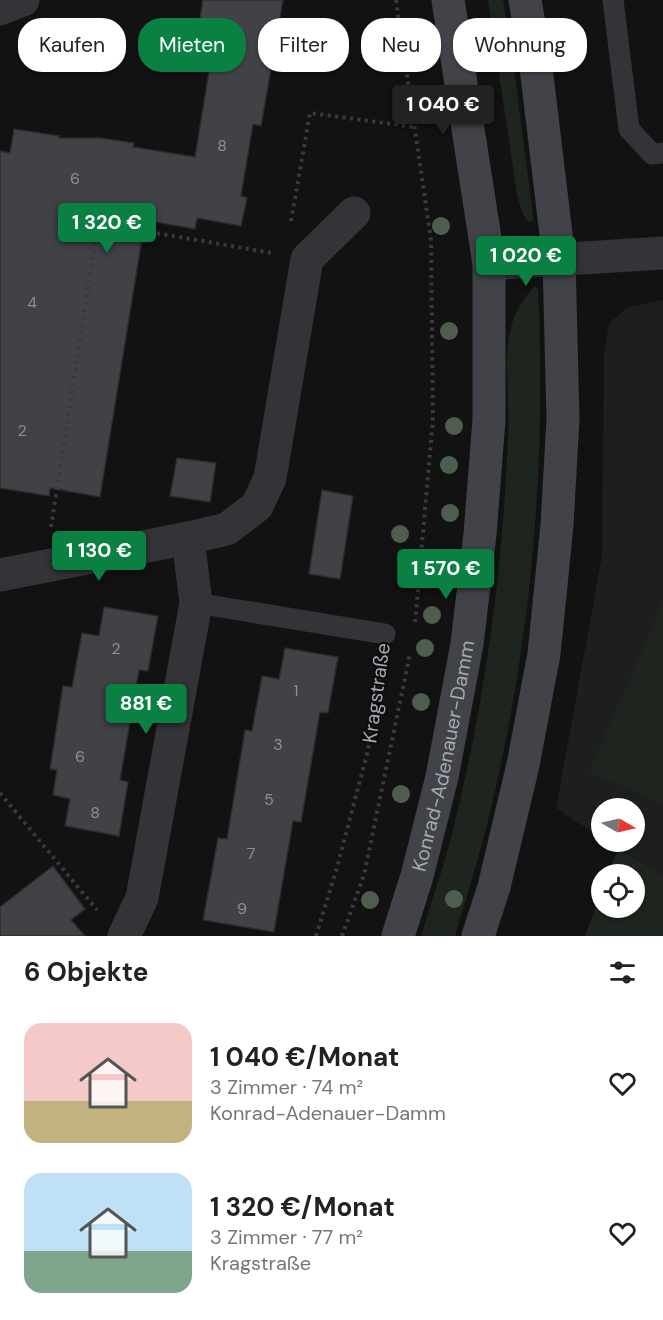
<!DOCTYPE html>
<html lang="de">
<head>
<meta charset="utf-8">
<style>
	body { margin:0; font-family:"DM Sans",sans-serif; background:#f6f6f6; color:#222; height:100vh; display:flex; flex-direction:column; font-size:22px; white-space:nowrap }
	* { box-sizing:border-box; margin:0 }
	p { font-size:20px; color:#767676 }
	.icon { flex:none; width:33px; height:33px; fill:none; stroke:currentColor; stroke-width:2; stroke-linecap:round; stroke-linejoin:round }
	.map { position:relative; height:936px; overflow:hidden }
	.side { display:flex; flex-direction:column; background:#fff; flex:1 }
	.side>* { flex:none }
	.guide { position:absolute; left:18px; top:18px; width:627px; height:54px; display:flex; gap:12px }
	.needle { width:39px; rotate:99deg }
	.tools { position:absolute; left:591px; top:798px; display:grid; gap:12px }
	.tools a { display:grid; place-items:center; width:54px; height:54px; border-radius:50%; background:#fff; box-shadow:0 2px 4px #0004; font-size:30px }
	.price { position:absolute; translate:-50% -51px; padding:0 14px; border-radius:6px; background:#0b8043; color:#fff; font-size:20px; line-height:39px; filter:drop-shadow(0 2px 3px #0008) }
	.price::after { content:''; position:absolute; left:50%; top:36px; width:18px; height:14px; margin-left:-9px; background:inherit; clip-path:polygon(0 0,100% 0,50% 100%) }
	.price.active { background:#222; color:#fff }
	ul { padding:0; list-style:none }
	li { display:flex; align-items:center; gap:18px; height:150px; padding:0 24px }
	li span { display:grid; place-items:center; flex:none; width:168px; height:120px; border-radius:18px; color:#555 }
	li>.icon { margin-inline-start:auto }
	span .icon { width:72px; height:72px; fill:#fffc; stroke-width:1 }
	li b { font-size:26px }
	h2 { display:flex; justify-content:space-between; align-items:center; height:72px; padding:0 24px; font-size:26px }
	.tag { padding:0 21px; border-radius:24px; background:#fff; box-shadow:0 2px 4px #0004; font-size:21px; line-height:54px }
	.tag.active { background:#0b8043; color:#fff }
	.map>svg:first-child { display:block }
	.built { fill:#1e1e20 }
	.green { fill:#1e251f }
	.building { fill:#414246; stroke:#2c2c2f; stroke-width:1.5 }
	.lines { fill:none; stroke-linecap:round; stroke-linejoin:round }
	.path { stroke:#393b3f; stroke-width:4; stroke-dasharray:3 4.5; stroke-linecap:butt }
	.lane { stroke:#333438; stroke-width:21 }
	.street { stroke:#333438; stroke-width:33 }
	.secondary { stroke:#414348; stroke-width:33 }
	.tree { fill:#4d5e4e }
	.labels { text-anchor:middle; stroke-width:4.5; stroke-linejoin:round; paint-order:stroke }
	.number-label { font-size:16px; fill:#8c8f97 }
	.street-label { font-size:20px; fill:#a5a9b2; stroke:#0d0d0e }
</style>
</head>
<body>
<div class="map">
<svg width="663" height="936" viewBox="0 0 663 936">
	<rect width="100%" height="100%" fill="#121213"/>
	<path class="built" d="M663,300V875L607,842H634V808H602L601,838L556,808L602,556L604,354L609,323L628,307Z"/>
	<g class="green">
		<path d="M488,0H503L514,69L533,215V220L530,222C521,216 520,204 517,194Z"/>
		<path d="M534,287H536L538,289C546,455 533,621 497,782C486,834 470,885 455,936H421C430,906 441,875 449,845C482,718 501,588 507,458C508,439 509,421 508,403C507,359 501,321 534,287Z"/>
		<path d="M663,602V804L589,772Z"/>
		<path d="M618,849L663,875V936H585L601,892L602,908H634V874H608Z"/>
	</g>
	<g class="building">
		<path d="M203,0H283L261,126L253,124L241,196L247,198L241,226L197,218L195,229L145,220L100,497L50,488L49,496L0,488V151L10,153L14,129L60,136L59,138H100L134,143L133,147L195,157L212,53L204,52L208,32L198,31Z"/>
		<path d="M177,458L216,463L210,502L170,496Z"/>
		<path d="M322,490L353,496L340,579L309,574Z"/>
		<path d="M104,607L158,616L148,671L139,670L120,780L128,782L119,836L65,826L70,799L53,795L57,770L50,769L63,686L72,687L82,633L99,636Z"/>
		<path d="M285,648L338,657L328,713L320,712L301,822L293,821L274,932L203,920L218,838L227,839L245,730L252,731L262,676L279,679Z"/>
		<path d="M53,866L85,909L71,920L85,936H0V907Z"/>
	</g>
	<g class="lines">
		<g class="path">
			<path d="M396,0L431,240L433,419L415,623"/>
			<path d="M291,221L310,113L414,127"/>
			<path d="M51,527L98,223L272,253"/>
			<path d="M0,793L97,910"/>
			<path d="M316,936L338,864L368,750L381,665"/>
			<path d="M342,936L364,875L410,654"/>
		</g>
		<g class="lane">
			<path d="M613,0L629,129L652,154L663,153"/>
			<path d="M196,603L385,634"/>
		</g>
		<g class="street">
			<path d="M0,9L23,0"/>
			<path d="M489,264L663,253"/>
			<path d="M0,575L188,538L227,529L257,506L270,478L307,259L354,213"/>
			<path d="M124,936L142,898L196,603L188,538"/>
		</g>
		<g class="secondary">
			<path id="s1" d="M398,936L417,876L442,777L467,644L480,534L489,420V264L448,0"/>
			<path d="M478,936L494,887L523,765L544,654L557,525L563,419L559,259L535,59L525,0"/>
		</g>
	</g>
	<g class="tree">
		<circle cx="441" cy="226" r="9"/>
		<circle cx="449" cy="331" r="9"/>
		<circle cx="454" cy="426" r="9"/>
		<circle cx="449" cy="465" r="9"/>
		<circle cx="450" cy="513" r="9"/>
		<circle cx="400" cy="534" r="9"/>
		<circle cx="432" cy="615" r="9"/>
		<circle cx="425" cy="648" r="9"/>
		<circle cx="421" cy="702" r="9"/>
		<circle cx="401" cy="794" r="9"/>
		<circle cx="454" cy="899" r="9"/>
		<circle cx="370" cy="900" r="9"/>
	</g>
	<g class="labels">
		<g class="number-label">
			<text x="222" y="151">8</text>
			<text x="75" y="184">6</text>
			<text x="32" y="308">4</text>
			<text x="22" y="436">2</text>
			<text x="116" y="654">2</text>
			<text x="296" y="696">1</text>
			<text x="278" y="750">3</text>
			<text x="80" y="762">6</text>
			<text x="269" y="805">5</text>
			<text x="95" y="818">8</text>
			<text x="251" y="859">7</text>
			<text x="242" y="914">9</text>
		</g>
		<g class="street-label">
			<text transform="translate(376 693) rotate(-82)" y="7">Kragstraße</text>
			<text dy="7" stroke="none"><textPath href="#s1" startOffset="186">Konrad-Adenauer-Damm</textPath></text>
		</g>
	</g>
</svg>
<div class="tools">
<a><svg class="needle" viewBox="-14 -14 28 28"><path d="M0-13l5 13h-10z" fill="#e53935"/><path d="M0 13l5-13h-10z" fill="#767676"/></svg></a>
<a><svg class="icon" aria-label="locate" viewBox="0 0 24 24"><circle cx="12" cy="12" r="6"/><path d="M12 2v4M12 18v4M2 12h4M18 12h4"/></svg></a>
</div>
<b class="price active" style="left:443px;top:136px">1 040 €</b>
<b class="price" style="left:107px;top:254px">1 320 €</b>
<b class="price" style="left:526px;top:287px">1 020 €</b>
<b class="price" style="left:99px;top:582px">1 130 €</b>
<b class="price" style="left:446px;top:600px">1 570 €</b>
<b class="price" style="left:146px;top:735px">881 €</b>
<div class="guide">
<a class="tag">Kaufen</a>
<a class="tag active">Mieten</a>
<a class="tag">Filter</a>
<a class="tag">Neu</a>
<a class="tag">Wohnung</a>
</div>
</div>
<section class="side">
<h2>6 Objekte<svg class="icon" aria-label="filters" viewBox="0 0 24 24"><path d="M4 7h16M4 17h16"/><circle cx="9" cy="7" r="2"/><circle cx="15" cy="17" r="2"/></svg></h2>
<ul>
<li><span style="background:linear-gradient(#f6c9c9 65%,#c2b280 0)"><svg class="icon" aria-label="home" viewBox="0 0 24 24"><path d="M3 11l9-7 9 7M6 9v11h12V9"/></svg></span><div><b>1 040 €/Monat</b><p>3 Zimmer · 74 m²</p><p>Konrad-Adenauer-Damm</p></div><svg class="icon" aria-label="heart" viewBox="0 0 24 24"><path d="M12 20l-8-8c-3-5 5-10 8-4 3-6 11-1 8 4z"/></svg></li>
<li><span style="background:linear-gradient(#bfe0f5 65%,#7fa58c 0)"><svg class="icon" aria-label="home" viewBox="0 0 24 24"><path d="M3 11l9-7 9 7M6 9v11h12V9"/></svg></span><div><b>1 320 €/Monat</b><p>3 Zimmer · 77 m²</p><p>Kragstraße</p></div><svg class="icon" aria-label="heart" viewBox="0 0 24 24"><path d="M12 20l-8-8c-3-5 5-10 8-4 3-6 11-1 8 4z"/></svg></li>
</ul>
</section>
</body>
</html>
